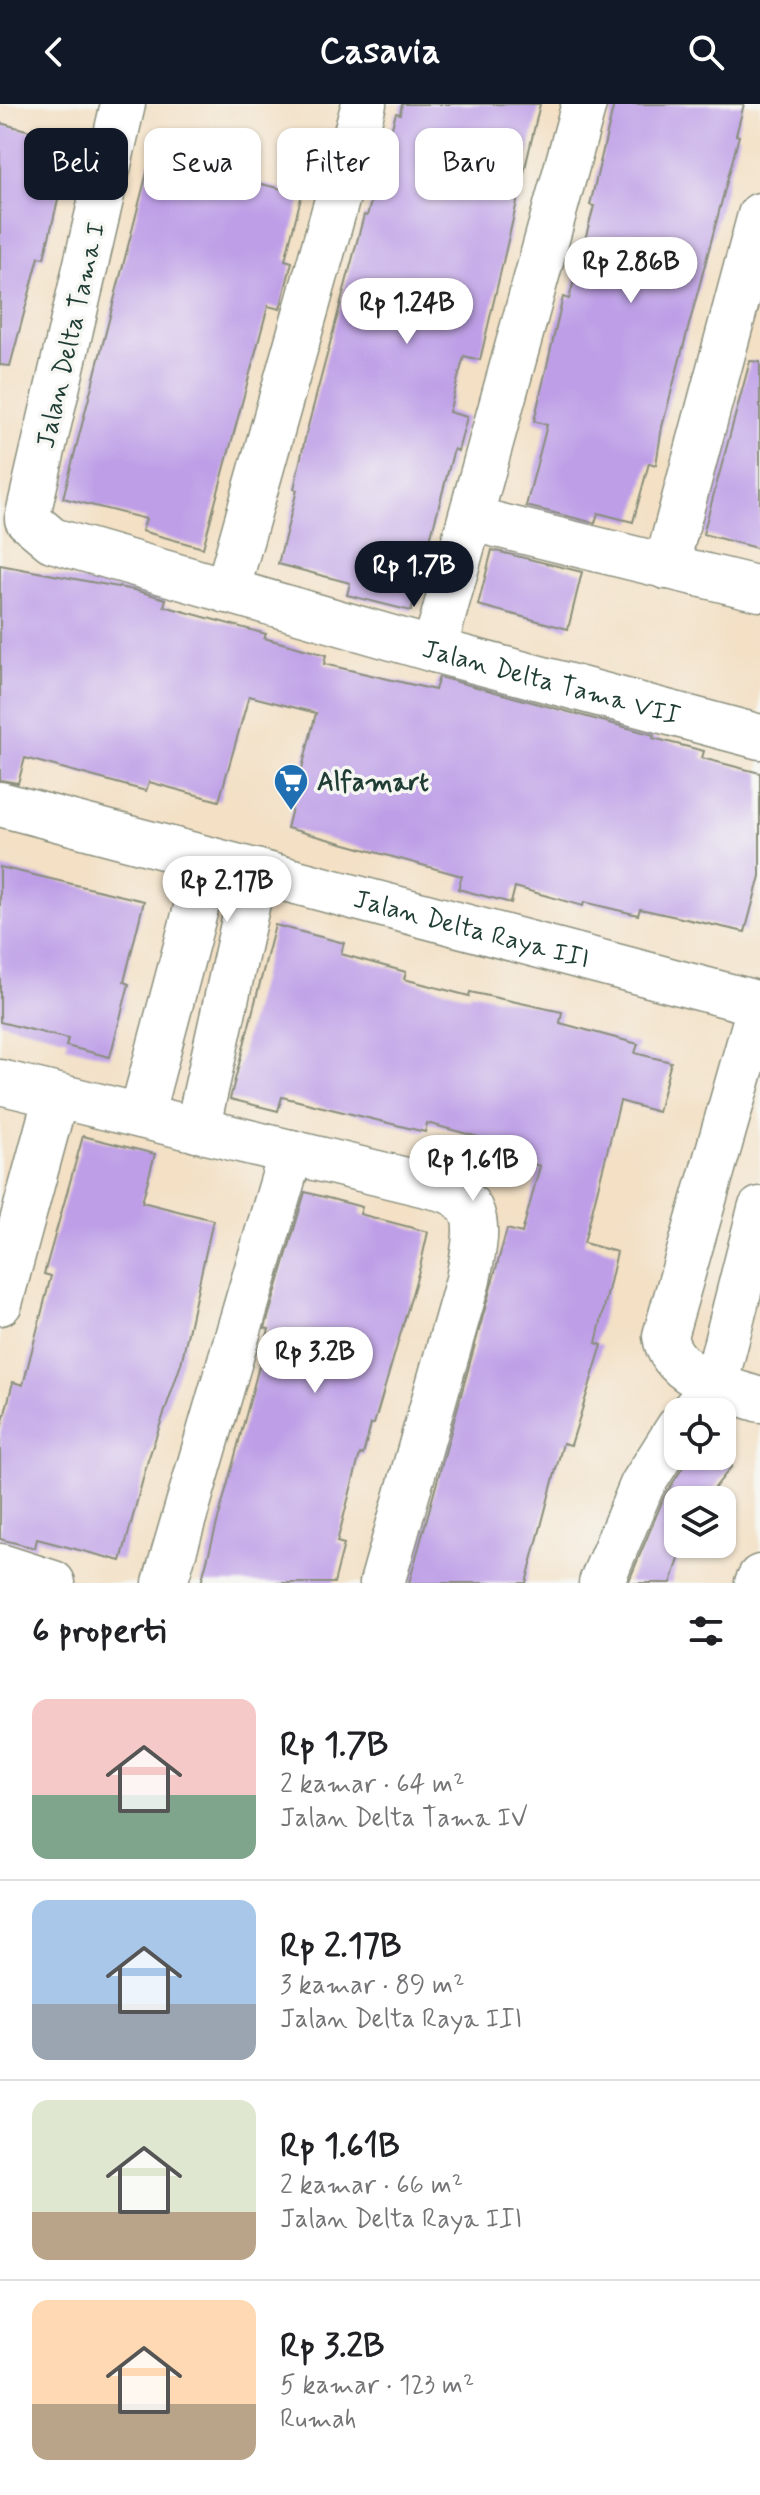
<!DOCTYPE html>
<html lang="id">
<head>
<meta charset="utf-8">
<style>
	body { margin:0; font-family:Mynerve,sans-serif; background:#f2f2f2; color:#202124; height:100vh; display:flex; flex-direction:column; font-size:30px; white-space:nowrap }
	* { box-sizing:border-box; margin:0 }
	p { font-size:26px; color:#757577 }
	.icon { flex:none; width:44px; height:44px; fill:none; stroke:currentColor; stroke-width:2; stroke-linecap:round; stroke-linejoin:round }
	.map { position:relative; height:1479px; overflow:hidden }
	.panel { display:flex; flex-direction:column; background:#fff; flex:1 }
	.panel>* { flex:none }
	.hud { position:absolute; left:24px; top:24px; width:712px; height:72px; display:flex; gap:16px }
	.controls { position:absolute; left:664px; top:1294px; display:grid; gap:16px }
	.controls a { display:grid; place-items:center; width:72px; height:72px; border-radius:16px; background:#fff; box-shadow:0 2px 6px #0004; font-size:40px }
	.price { position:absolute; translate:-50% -68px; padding:0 18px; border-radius:28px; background:#fff; color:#222; font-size:26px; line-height:52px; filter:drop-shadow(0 2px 4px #0008) }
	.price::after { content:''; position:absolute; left:50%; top:48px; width:24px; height:18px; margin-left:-12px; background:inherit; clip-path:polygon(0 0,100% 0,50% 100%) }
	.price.selected { background:#111827; color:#fff }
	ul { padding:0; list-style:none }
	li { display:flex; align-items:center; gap:24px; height:200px; padding:0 32px }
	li+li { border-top:2px solid #e0e0e0 }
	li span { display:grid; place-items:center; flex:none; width:224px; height:160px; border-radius:16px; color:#555 }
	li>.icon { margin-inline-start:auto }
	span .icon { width:96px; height:96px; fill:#fffc; stroke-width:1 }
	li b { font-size:34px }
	h2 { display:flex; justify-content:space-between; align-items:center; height:96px; padding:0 32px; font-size:34px }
	.tag { padding:0 28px; border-radius:16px; background:#fff; box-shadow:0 2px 6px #0004; font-size:28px; line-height:72px }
	.tag.selected { background:#111827; color:#fff }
	header { display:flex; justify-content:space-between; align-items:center; height:104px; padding:0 32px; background:#111827; color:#fff; font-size:36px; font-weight:700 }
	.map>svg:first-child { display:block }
	.building { fill:#be9fe7 }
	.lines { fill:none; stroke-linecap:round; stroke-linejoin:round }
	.minor-casing { stroke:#898e7c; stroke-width:47 }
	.minor { stroke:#fff; stroke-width:44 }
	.labels { text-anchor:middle; stroke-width:7; stroke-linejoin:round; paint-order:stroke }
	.street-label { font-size:26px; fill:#1f3d34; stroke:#f6f6f2 }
	.poi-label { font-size:26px; font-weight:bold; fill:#1f3d34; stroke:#f6f6f2; text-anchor:start }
</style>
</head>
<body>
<header><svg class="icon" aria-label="back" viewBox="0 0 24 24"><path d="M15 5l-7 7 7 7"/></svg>Casavia<svg class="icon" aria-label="search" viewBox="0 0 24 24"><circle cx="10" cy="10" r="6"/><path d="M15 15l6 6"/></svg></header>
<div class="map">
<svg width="760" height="1479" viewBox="0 0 760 1479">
	<rect width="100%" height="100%" fill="#f6f6f2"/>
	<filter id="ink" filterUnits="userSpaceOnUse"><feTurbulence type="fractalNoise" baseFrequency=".0125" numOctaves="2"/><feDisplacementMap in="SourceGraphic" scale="16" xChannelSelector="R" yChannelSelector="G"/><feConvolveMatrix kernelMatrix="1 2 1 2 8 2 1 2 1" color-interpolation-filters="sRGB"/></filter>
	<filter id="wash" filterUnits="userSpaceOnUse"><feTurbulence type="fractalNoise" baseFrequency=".006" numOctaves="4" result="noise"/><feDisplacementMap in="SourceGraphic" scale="32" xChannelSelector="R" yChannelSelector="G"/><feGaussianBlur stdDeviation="1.8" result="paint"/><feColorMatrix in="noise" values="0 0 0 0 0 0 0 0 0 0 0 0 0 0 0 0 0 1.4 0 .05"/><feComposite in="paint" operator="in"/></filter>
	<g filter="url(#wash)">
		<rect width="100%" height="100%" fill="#f3e0c5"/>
		<g id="blocks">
			<g class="building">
				<path d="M402,0H540L480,256L464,252L449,308L467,313L458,347L454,345L411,507L347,491L350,479L278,460L297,386L294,385L306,330L364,111L367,112L396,9L400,10Z"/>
				<path d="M614,0H744L736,31L739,32L662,323L656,361L649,359L633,418L598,409L595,419L526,402L547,321L534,317L563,193L569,195L594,102L590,101Z"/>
				<path d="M0,19L72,38L44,154L39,153L10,262L0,261Z"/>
				<path d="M151,53L302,90L285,156L292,158L280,205L268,202L203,444L142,427L146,415L63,394Z"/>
				<path d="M750,257L760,258V445L703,430Z"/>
				<path d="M492,446L582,468L568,525L478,501Z"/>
				<path d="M0,461L134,486L166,495L164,502L266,530L264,534L326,551L324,560L435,586L439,573L654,631L653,634L704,647L702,654L760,669V772L745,828L640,805L638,811L584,798L583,802L515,783L511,799L458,785L462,772L287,724L316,609L249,592L219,697L149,678L146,687L25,654L18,679L0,676Z"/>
				<path d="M0,763L144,797L124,878L129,880L110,953L66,942L68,935L0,918Z"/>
				<path d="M275,821L344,839L341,850L406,868L404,875L469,892L470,888L562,908L560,919L638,940L635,949L671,958L658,1008L620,997L584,1139L617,1148L596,1239L602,1241L571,1341L563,1339L526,1479H409L507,1125L522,1129L540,1062L490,1049L493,1037L427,1019L425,1028L282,993L278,1007L230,995Z"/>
				<path d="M83,1032L155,1050L142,1098L213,1116L181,1260L148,1356L121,1457L37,1435L35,1444L0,1435V1329L13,1278L23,1281L51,1172L44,1170Z"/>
				<path d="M305,1088L362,1103L360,1110L428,1128L420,1163L374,1320H371L363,1351L360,1350L337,1438L344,1440L334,1479H201L269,1225L265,1224Z"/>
				<path d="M690,1352H714L732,1362L705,1396H678V1440H684L671,1479H628L664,1393Z"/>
			</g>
		</g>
	</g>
	<g filter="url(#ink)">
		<use href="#blocks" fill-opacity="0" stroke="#898e7c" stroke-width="2"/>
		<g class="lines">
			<g class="minor-casing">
				<g id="minor">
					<path id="s1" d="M123,0L27,415L52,436L434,546L760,633"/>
					<path d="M472,415L760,485"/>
					<path d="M666,463L760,111"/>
					<path d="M227,487L364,0"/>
					<path d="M434,546L584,0"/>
					<path id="s2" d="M0,700L760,900"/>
					<path d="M760,900L665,1232C671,1273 726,1285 760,1296"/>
					<path d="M0,978L443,1085C489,1100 474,1139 468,1176L382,1479"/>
					<path d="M141,1012L209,755"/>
					<path d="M197,1026L255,767"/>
					<path d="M0,1199L56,992"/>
					<path d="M692,1308L715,1282L760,1105"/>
					<path d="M0,1462L53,1479"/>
					<path d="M165,1479L291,1048"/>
					<path d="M601,1479L642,1381L678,1324"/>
					<path d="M757,1479L760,1473"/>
				</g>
			</g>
			<use href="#minor" class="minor"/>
		</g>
	</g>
	<defs>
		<g id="supermarket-pin" transform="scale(1.8)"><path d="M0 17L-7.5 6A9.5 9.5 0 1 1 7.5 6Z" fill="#1f6fb2" stroke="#f6f6f2"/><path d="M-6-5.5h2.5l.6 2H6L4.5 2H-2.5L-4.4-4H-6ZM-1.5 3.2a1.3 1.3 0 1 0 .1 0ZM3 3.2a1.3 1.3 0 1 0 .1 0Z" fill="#fff"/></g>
	</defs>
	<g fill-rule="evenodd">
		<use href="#supermarket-pin" x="291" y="677"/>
	</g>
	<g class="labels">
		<g class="street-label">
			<text transform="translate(70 231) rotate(-77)" y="9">Jalan Delta Tama I</text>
			<text dy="9" stroke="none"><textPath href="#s1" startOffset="978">Jalan Delta Tama VII</textPath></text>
			<text dy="9" stroke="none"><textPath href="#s2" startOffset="488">Jalan Delta Raya III</textPath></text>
		</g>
		<g class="poi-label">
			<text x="317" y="686">Alfamart</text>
		</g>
	</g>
</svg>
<div class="controls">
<a><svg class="icon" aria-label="locate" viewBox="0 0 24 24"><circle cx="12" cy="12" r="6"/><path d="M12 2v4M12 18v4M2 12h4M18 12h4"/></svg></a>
<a><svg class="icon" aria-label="layers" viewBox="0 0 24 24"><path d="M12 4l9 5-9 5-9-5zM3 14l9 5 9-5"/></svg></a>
</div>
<b class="price" style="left:631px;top:201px">Rp 2.86B</b>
<b class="price" style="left:407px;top:242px">Rp 1.24B</b>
<b class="price selected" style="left:414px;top:505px">Rp 1.7B</b>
<b class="price" style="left:227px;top:820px">Rp 2.17B</b>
<b class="price" style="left:473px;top:1099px">Rp 1.61B</b>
<b class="price" style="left:315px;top:1291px">Rp 3.2B</b>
<div class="hud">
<a class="tag selected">Beli</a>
<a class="tag">Sewa</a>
<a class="tag">Filter</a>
<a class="tag">Baru</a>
</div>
</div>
<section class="panel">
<h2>6 properti<svg class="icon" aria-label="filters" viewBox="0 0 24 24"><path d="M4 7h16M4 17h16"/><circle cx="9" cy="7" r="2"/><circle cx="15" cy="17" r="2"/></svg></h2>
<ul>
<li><span style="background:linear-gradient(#f6c9c9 60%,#7fa58c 0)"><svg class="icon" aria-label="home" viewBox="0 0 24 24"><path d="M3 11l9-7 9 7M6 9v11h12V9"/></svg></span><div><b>Rp 1.7B</b><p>2 kamar · 64 m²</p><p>Jalan Delta Tama IV</p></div></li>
<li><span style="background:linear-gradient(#a9c7e8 65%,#9aa5b1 0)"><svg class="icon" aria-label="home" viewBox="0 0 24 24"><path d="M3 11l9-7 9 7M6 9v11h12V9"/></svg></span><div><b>Rp 2.17B</b><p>3 kamar · 89 m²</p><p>Jalan Delta Raya III</p></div></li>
<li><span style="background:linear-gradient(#dfe7d0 70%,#b9a48a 0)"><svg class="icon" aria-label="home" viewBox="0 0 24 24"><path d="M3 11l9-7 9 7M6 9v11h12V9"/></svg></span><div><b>Rp 1.61B</b><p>2 kamar · 66 m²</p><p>Jalan Delta Raya III</p></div></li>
<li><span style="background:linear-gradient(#ffd9b3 65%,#b9a48a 0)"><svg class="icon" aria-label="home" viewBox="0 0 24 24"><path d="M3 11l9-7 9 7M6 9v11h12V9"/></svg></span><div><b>Rp 3.2B</b><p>5 kamar · 123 m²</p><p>Rumah</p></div></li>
</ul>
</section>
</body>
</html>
